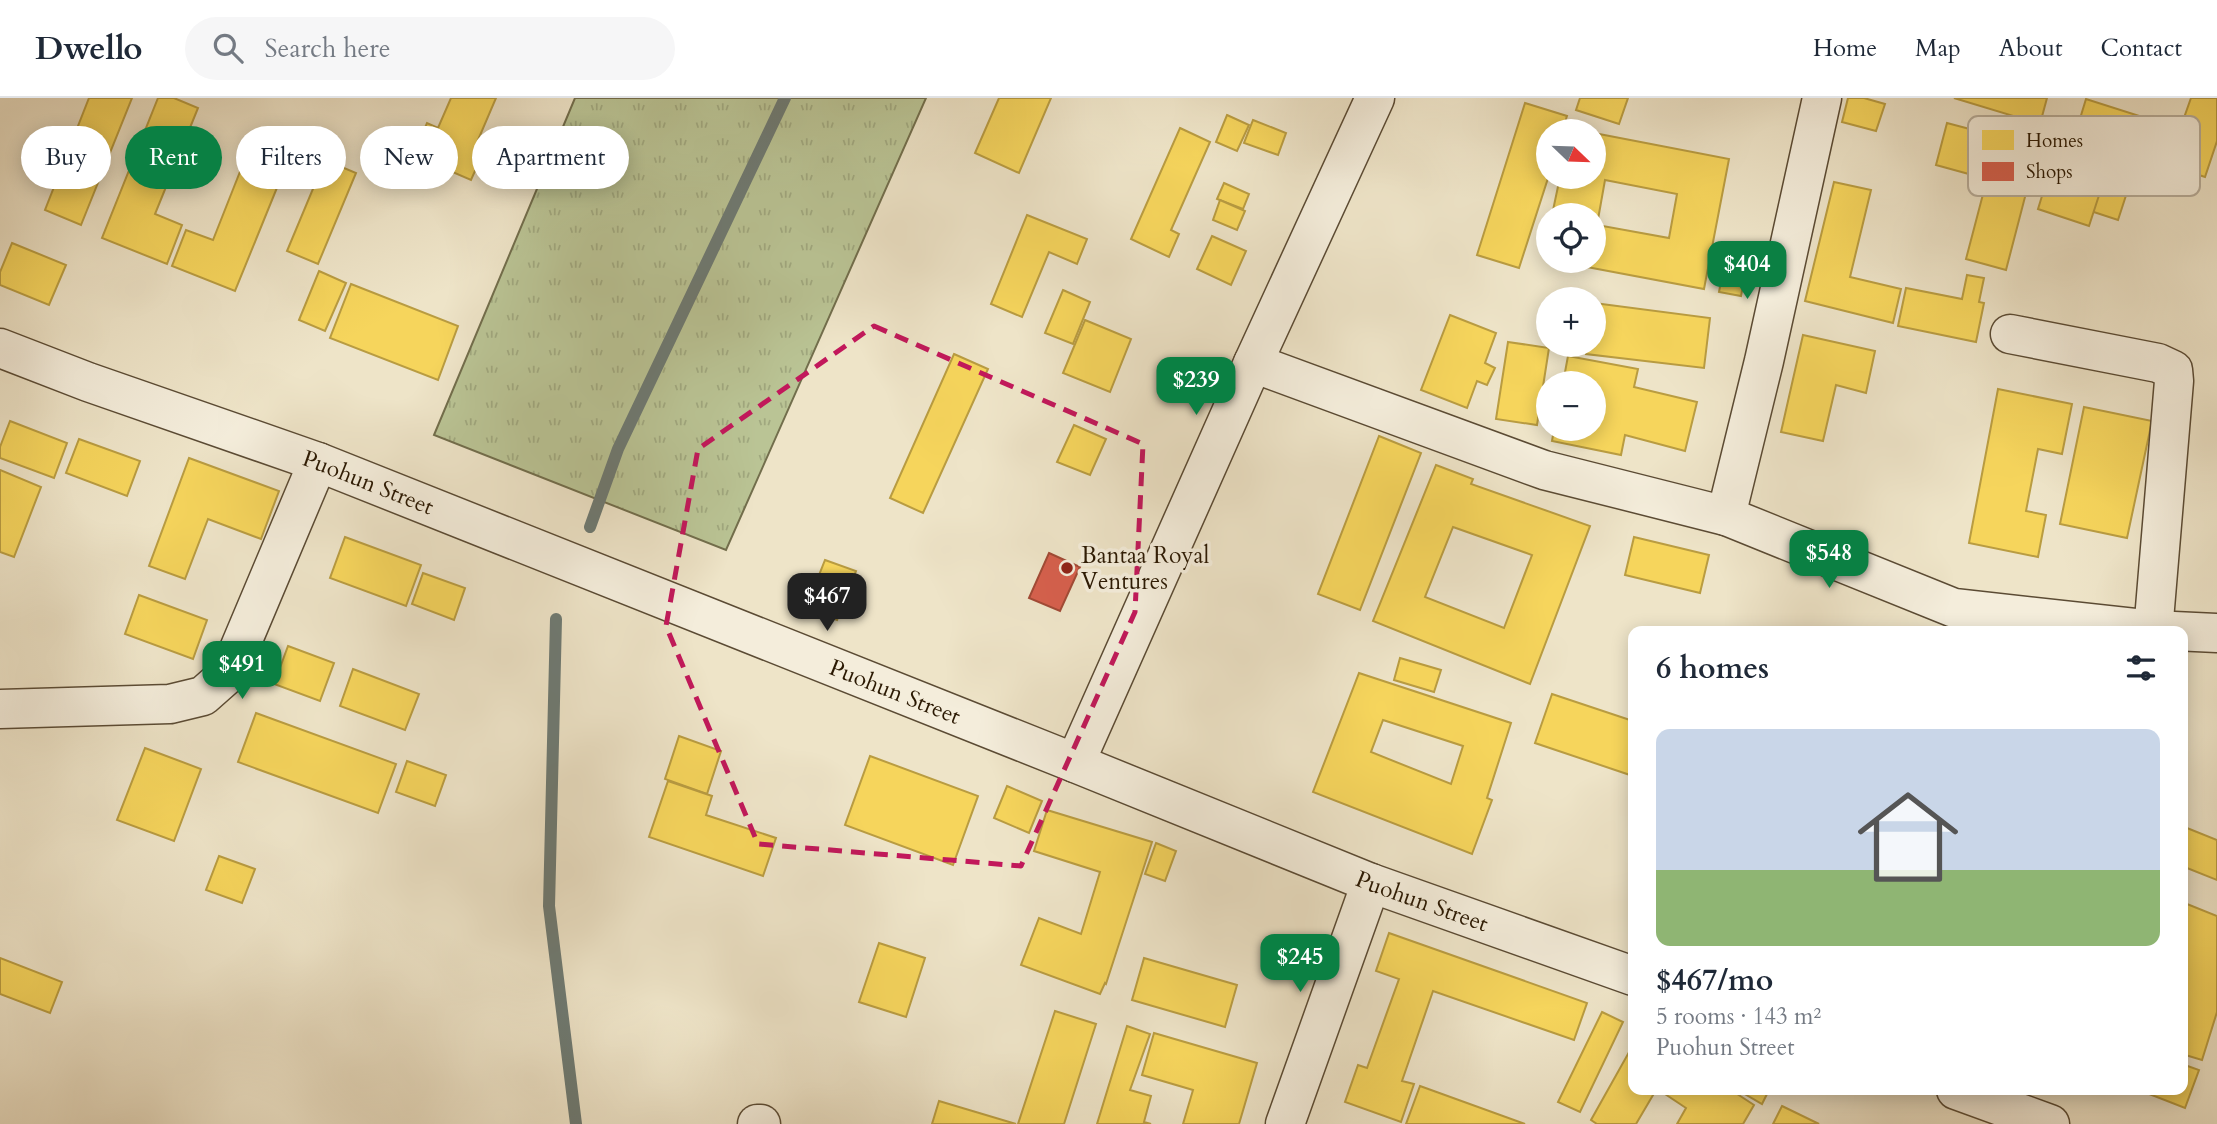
<!DOCTYPE html>
<html lang="en">
<head>
<meta charset="utf-8">
<style>
	body { margin:0; font-family:Cardo,serif; background:#f6f6f7; color:#1f2937; height:100vh; display:flex; flex-direction:column; font-size:26px; white-space:nowrap }
	* { box-sizing:border-box; margin:0 }
	p { font-size:23px; color:#747a83 }
	.icon { flex:none; width:38px; height:38px; fill:none; stroke:currentColor; stroke-width:2; stroke-linecap:round; stroke-linejoin:round }
	.map { position:relative; flex:1; overflow:hidden }
	.panel { position:absolute; left:1628px; top:528px; width:560px; height:469px; display:flex; flex-direction:column; background:#fff; border-radius:14px; box-shadow:0 4px 18px #0003 }
	.panel>* { flex:none }
	.banner { position:absolute; left:21px; top:28px; width:665px; height:63px; display:flex; gap:14px }
	.needle { width:46px; rotate:113deg }
	.fabs { position:absolute; left:1536px; top:21px; display:grid; gap:14px }
	.fabs a { display:grid; place-items:center; width:70px; height:70px; border-radius:50%; background:#fff; box-shadow:0 4px 18px #0003; font-size:35px }
	.price { position:absolute; translate:-50% -60px; padding:0 16px; border-radius:14px; background:#0b8043; color:#fff; font-size:23px; line-height:46px; filter:drop-shadow(0 2px 4px #0008) }
	.price::after { content:''; position:absolute; left:50%; top:42px; width:21px; height:16px; margin-left:-10px; background:inherit; clip-path:polygon(0 0,100% 0,50% 100%) }
	.price.current { background:#222; color:#fff }
	ul { padding:0; list-style:none }
	li { display:grid; align-content:center; gap:14px; height:371px; padding:0 28px }
	li span { display:grid; place-items:center; height:217px; border-radius:14px; color:#555 }
	li>.icon { margin-inline-start:auto }
	span .icon { width:126px; height:126px; fill:#fffc; stroke-width:1 }
	li b { font-size:30px }
	h2 { display:flex; justify-content:space-between; align-items:center; height:84px; padding:0 28px; font-size:30px }
	.chip { padding:0 24px; border-radius:32px; background:#fff; box-shadow:0 4px 18px #0003; font-size:24px; line-height:63px }
	.chip.current { background:#0b8043; color:#fff }
	header { display:flex; align-items:center; gap:42px; box-sizing:border-box; height:98px; padding:0 35px; background:#fff; border-bottom:2px solid #e0e1e3 }
	header strong { font-size:33px }
	nav { display:flex; gap:38px; margin-inline-start:auto; font-size:24px }
	.search { width:490px; height:63px; background:#f6f6f7; display:flex; align-items:center; gap:18px; box-sizing:border-box; padding:0 24px; border-radius:38px; color:#747a83; font-size:26px }
	.map>svg:first-child { display:block }
	.grass { fill:url(#grass-tufts); stroke:#726e4c; stroke-width:2 }
	.homes { fill:#f6d55c; stroke:#b99c41; stroke-width:2; fill-rule:evenodd }
	.shops { fill:#d6604d; stroke:#a24a36; stroke-width:2 }
	.lines { fill:none; stroke-linecap:round; stroke-linejoin:round }
	.stream { stroke:#6e7a73; stroke-width:12 }
	.minor-casing { stroke:#5b4b34; stroke-width:41 }
	.minor { stroke:#f4eddb; stroke-width:38 }
	.marked { fill:none; stroke:#c2185b; stroke-width:5; stroke-dasharray:14 9; stroke-linejoin:round }
	.poi-dot { fill:#8f2418; stroke:#f4eddb; stroke-width:2.5 }
	.labels { text-anchor:middle; stroke-width:7; stroke-linejoin:round; paint-order:stroke }
	.street-label { font-size:23px; fill:#2a1802; stroke:#f4eddb }
	.poi-label { font-size:23px; fill:#2a1802; stroke:#f4eddb; text-anchor:start }
	.key { fill:#f4eddb; stroke:#b7ad9a; stroke-width:2 }
	.key-label { font-size:19px; fill:#2a1802 }
</style>
</head>
<body>
<header>
<strong>Dwello</strong>
<div class="search"><svg class="icon" aria-label="search" viewBox="0 0 24 24"><circle cx="10" cy="10" r="6"/><path d="M15 15l6 6"/></svg>Search here</div>
<nav><a>Home</a><a>Map</a><a>About</a><a>Contact</a></nav>
</header>
<div class="map">
<svg width="2217" height="1026" viewBox="0 0 2217 1026">
	<defs>
		<pattern id="grass-tufts" width="24" height="20" patternUnits="userSpaceOnUse" patternTransform="scale(1.75)"><rect width="24" height="20" fill="#bac495"/><path d="M3 7l-1-3M5 7V3M7 7l1-3M15 17l-1-3M17 17v-4M19 17l1-3" fill="none" stroke="#a0a87f"/></pattern>
	</defs>
	<rect width="100%" height="100%" fill="#eee4c8"/>
	<filter id="stains"><feTurbulence type="fractalNoise" baseFrequency=".00286" numOctaves="4"/><feColorMatrix values="0 0 0 0 .2 0 0 0 0 .09 0 0 0 0 .02 0 0 0 .5 -.17"/></filter>
	<radialGradient id="worn" r=".72"><stop offset=".6" stop-color="#630" stop-opacity="0"/><stop offset="1" stop-color="#630" stop-opacity=".3"/></radialGradient>
	<path class="grass" d="M575,0H926L726,452L434,337Z"/>
	<g class="homes">
		<path d="M89,0H132L81,127L45,112Z"/>
		<path d="M158,0H174L198,10L155,116L182,127L167,166L102,140Z"/>
		<path d="M451,0H496L478,42L487,46L471,82L413,57L427,25L438,30Z"/>
		<path d="M999,0H1051L1019,75L975,55Z"/>
		<path d="M1580,0H1628L1619,26L1576,12Z"/>
		<path d="M1848,0H1864L1885,6L1876,33L1842,24Z"/>
		<path d="M1954,0H2047L2040,26Z"/>
		<path d="M2191,0H2217V43L2205,79L2075,37L2086,1L2180,31Z"/>
		<path d="M1525,5L1567,18L1562,33H1549V77L1519,170L1477,157Z"/>
		<path d="M1227,17L1249,27L1237,53L1216,44Z"/>
		<path d="M1253,22L1286,35L1278,57L1244,45Z"/>
		<path d="M1947,25L2038,49L2006,172L1966,161L1987,81L1936,67Z"/>
		<path d="M1180,30L1210,44L1171,132L1179,136L1169,159L1131,141Z"/>
		<path d="M1594,35L1729,61L1704,191L1555,163H1594V117H1552L1560,79H1594ZM1605,82L1677,96L1669,140L1597,127Z"/>
		<path d="M2055,47L2134,73L2118,122L2039,96Z"/>
		<path d="M247,56L285,70L235,193L172,168L186,132L213,142Z"/>
		<path d="M325,62L356,75L318,166L287,153Z"/>
		<path d="M2053,62L2105,79L2089,128L2038,111Z"/>
		<path d="M1834,84L1871,92L1850,179L1901,191L1893,225L1805,203Z"/>
		<path d="M1224,85L1249,96L1243,111L1217,101Z"/>
		<path d="M1220,102L1245,113L1237,132L1213,122Z"/>
		<path d="M1027,117L1087,141L1077,166L1049,154L1022,219L991,206Z"/>
		<path d="M1212,138L1246,153L1231,187L1197,171Z"/>
		<path d="M12,145L66,167L49,207L0,187V174Z"/>
		<path d="M1725,163L1747,167L1741,198L1719,194Z"/>
		<path d="M319,173L346,185L325,233L299,222Z"/>
		<path d="M1967,177L1984,180L1979,204L1984,205L1976,244L1898,228L1906,190L1962,201Z"/>
		<path d="M351,186L458,228L438,282L330,240Z"/>
		<path d="M1063,192L1090,204L1073,246L1045,235Z"/>
		<path d="M1594,205L1710,220L1704,270L1586,256L1587,247H1594Z"/>
		<path d="M1450,217L1496,235L1485,265L1495,270L1487,287L1477,283L1467,310L1421,292Z"/>
		<path d="M1085,222L1131,241L1110,294L1063,275Z"/>
		<path d="M1803,237L1875,253L1866,295L1836,287L1823,343L1781,334Z"/>
		<path d="M1508,244L1549,250L1537,327L1496,321Z"/>
		<path d="M954,256L988,271L923,415L890,400Z"/>
		<path d="M1568,258L1638,271L1634,289L1697,304L1685,353L1625,337L1621,357L1552,343L1554,331H1594V285H1563Z"/>
		<path d="M1998,291L2072,306L2062,356L2038,351L2026,413L2046,417L2038,459L1969,445Z"/>
		<path d="M2084,309L2152,323L2127,440L2060,426Z"/>
		<path d="M10,323L67,345L54,380L0,360V349Z"/>
		<path d="M1074,327L1106,341L1090,377L1057,364Z"/>
		<path d="M1379,338L1421,355L1360,512L1318,496Z"/>
		<path d="M79,341L140,363L127,398L66,375Z"/>
		<path d="M189,360L279,393L261,441L208,421L185,481L149,468Z"/>
		<path d="M1436,367L1473,381L1471,386L1590,428L1530,586L1373,523ZM1453,429L1532,457L1504,530L1425,499Z"/>
		<path d="M0,372L41,389L14,459L0,454Z"/>
		<path d="M345,439L421,467L406,508L330,480Z"/>
		<path d="M1634,439L1709,457L1700,495L1625,477Z"/>
		<path d="M825,462L856,473L837,522L806,510Z"/>
		<path d="M423,475L465,490L454,522L412,506Z"/>
		<path d="M139,497L207,522L193,561L125,536Z"/>
		<path d="M288,548L334,565L320,603L274,586Z"/>
		<path d="M1400,560L1441,572L1434,594L1394,582Z"/>
		<path d="M353,571L419,596L405,632L340,608Z"/>
		<path d="M1359,575L1511,625L1487,700L1492,702L1472,756L1313,694ZM1383,622L1463,648L1451,686L1371,654Z"/>
		<path d="M1552,596L1633,623V678L1535,645Z"/>
		<path d="M256,615L396,666L378,715L238,664Z"/>
		<path d="M679,638L721,653L707,696L665,681Z"/>
		<path d="M145,650L201,671L174,743L117,722Z"/>
		<path d="M870,658L978,698L953,767L845,727Z"/>
		<path d="M407,663L446,677L435,708L396,694Z"/>
		<path d="M668,683L712,698L706,717L776,740L763,778L649,739Z"/>
		<path d="M1007,688L1042,703L1029,735L994,720Z"/>
		<path d="M1047,712L1152,744L1106,886L1105,885L1100,896L1021,867L1039,820L1081,836L1100,774L1034,753Z"/>
		<path d="M2182,728L2217,742V782L2182,768Z"/>
		<path d="M1156,745L1176,753L1165,783L1145,776Z"/>
		<path d="M219,758L255,771L242,805L206,792Z"/>
		<path d="M2182,804L2217,818V914L2202,962L2182,956Z"/>
		<path d="M1389,835L1587,905L1574,942L1433,893L1402,983L1414,986L1401,1024L1345,1004L1358,967L1367,970L1399,881L1376,873Z"/>
		<path d="M879,845L925,860L906,919L859,904Z"/>
		<path d="M0,860L62,884L50,915L0,896Z"/>
		<path d="M1144,860L1237,887L1225,929L1132,902Z"/>
		<path d="M1055,913L1096,926L1064,1026H1018Z"/>
		<path d="M1602,914L1623,924L1580,1014L1558,1004Z"/>
		<path d="M1127,928L1150,936L1130,992L1151,998L1144,1024L1151,1026H1097Z"/>
		<path d="M1154,935L1257,965L1239,1026H1183L1193,992L1142,977Z"/>
		<path d="M1633,947V992H1656L1636,1026H1597L1591,1022Z"/>
		<path d="M2182,966L2199,972L2185,1010L2139,992H2182Z"/>
		<path d="M1420,988L1525,1026H1406Z"/>
		<path d="M1659,992H1731L1754,1007L1743,1026H1677L1686,1010Z"/>
		<path d="M1738,992H1769L1762,1006Z"/>
		<path d="M939,1003L1016,1026H932Z"/>
		<path d="M1782,1008L1819,1026H1773Z"/>
	</g>
	<path class="shops" d="M1049,455L1080,469L1060,513L1029,500Z"/>
	<g class="lines">
		<g class="stream">
			<path d="M590,429L618,351L785,0"/>
			<path d="M556,521L549,808L576,1026"/>
		</g>
		<g class="minor-casing">
			<g id="minor">
				<path d="M2010,236L2158,265L2173,272L2174,283L2153,534"/>
				<path id="s1" d="M0,250L88,284L318,364L1075,665L1371,785L1633,878"/>
				<path d="M1253,265L1544,372L1726,418L1954,510L2153,532L2217,535"/>
				<path d="M1726,418L1764,263L1822,0"/>
				<path d="M0,611L170,606L203,598L229,575L318,364"/>
				<path d="M1075,665L1253,265L1375,0"/>
				<path d="M1956,992L2050,1026"/>
				<path d="M757,1026H761"/>
				<path d="M1285,1026L1371,785"/>
			</g>
		</g>
		<use href="#minor" class="minor"/>
	</g>
	<path class="marked" d="M874,228L1143,346L1135,514L1021,768L758,746L666,528L698,351Z"/>
	<circle class="poi-dot" cx="1067" cy="470" r="7"/>
	<g class="labels">
		<g class="street-label">
			<text dy="8" stroke="none"><textPath href="#s1" startOffset="392">Puohun Street</textPath></text>
			<text dy="8" stroke="none"><textPath href="#s1" startOffset="959">Puohun Street</textPath></text>
			<text dy="8" stroke="none"><textPath href="#s1" startOffset="1526">Puohun Street</textPath></text>
		</g>
		<g class="poi-label">
			<text x="1081" y="465">Bantaa Royal<tspan x="1081" dy="26">Ventures</tspan></text>
		</g>
	</g>
	<rect x="1968" y="18" width="232" height="80" rx="10" class="key"/>
	<rect x="1982" y="32" width="32" height="20" fill="#f6d55c"/>
	<rect x="1982" y="64" width="32" height="19" fill="#d6604d"/>
	<g class="key-label">
		<text x="2026" y="49">Homes</text>
		<text x="2026" y="80">Shops</text>
	</g>
	<rect width="100%" height="100%" filter="url(#stains)"/>
	<rect width="100%" height="100%" fill="url(#worn)"/>
</svg>
<div class="fabs">
<a><svg class="needle" viewBox="-14 -14 28 28"><path d="M0-13l5 13h-10z" fill="#e53935"/><path d="M0 13l5-13h-10z" fill="#747a83"/></svg></a>
<a><svg class="icon" aria-label="locate" viewBox="0 0 24 24"><circle cx="12" cy="12" r="6"/><path d="M12 2v4M12 18v4M2 12h4M18 12h4"/></svg></a>
<a>+</a>
<a>−</a>
</div>
<b class="price" style="left:1747px;top:203px">$404</b>
<b class="price" style="left:1196px;top:319px">$239</b>
<b class="price" style="left:1829px;top:492px">$548</b>
<b class="price current" style="left:827px;top:535px">$467</b>
<b class="price" style="left:242px;top:603px">$491</b>
<b class="price" style="left:1300px;top:896px">$245</b>
<div class="banner">
<a class="chip">Buy</a>
<a class="chip current">Rent</a>
<a class="chip">Filters</a>
<a class="chip">New</a>
<a class="chip">Apartment</a>
</div>
<section class="panel">
<h2>6 homes<svg class="icon" aria-label="filters" viewBox="0 0 24 24"><path d="M4 7h16M4 17h16"/><circle cx="9" cy="7" r="2"/><circle cx="15" cy="17" r="2"/></svg></h2>
<ul>
<li><span style="background:linear-gradient(#c9d6e8 65%,#8fb573 0)"><svg class="icon" aria-label="home" viewBox="0 0 24 24"><path d="M3 11l9-7 9 7M6 9v11h12V9"/></svg></span><div><b>$467/mo</b><p>5 rooms · 143 m²</p><p>Puohun Street</p></div></li>
</ul>
</section>
</div>
</body>
</html>
